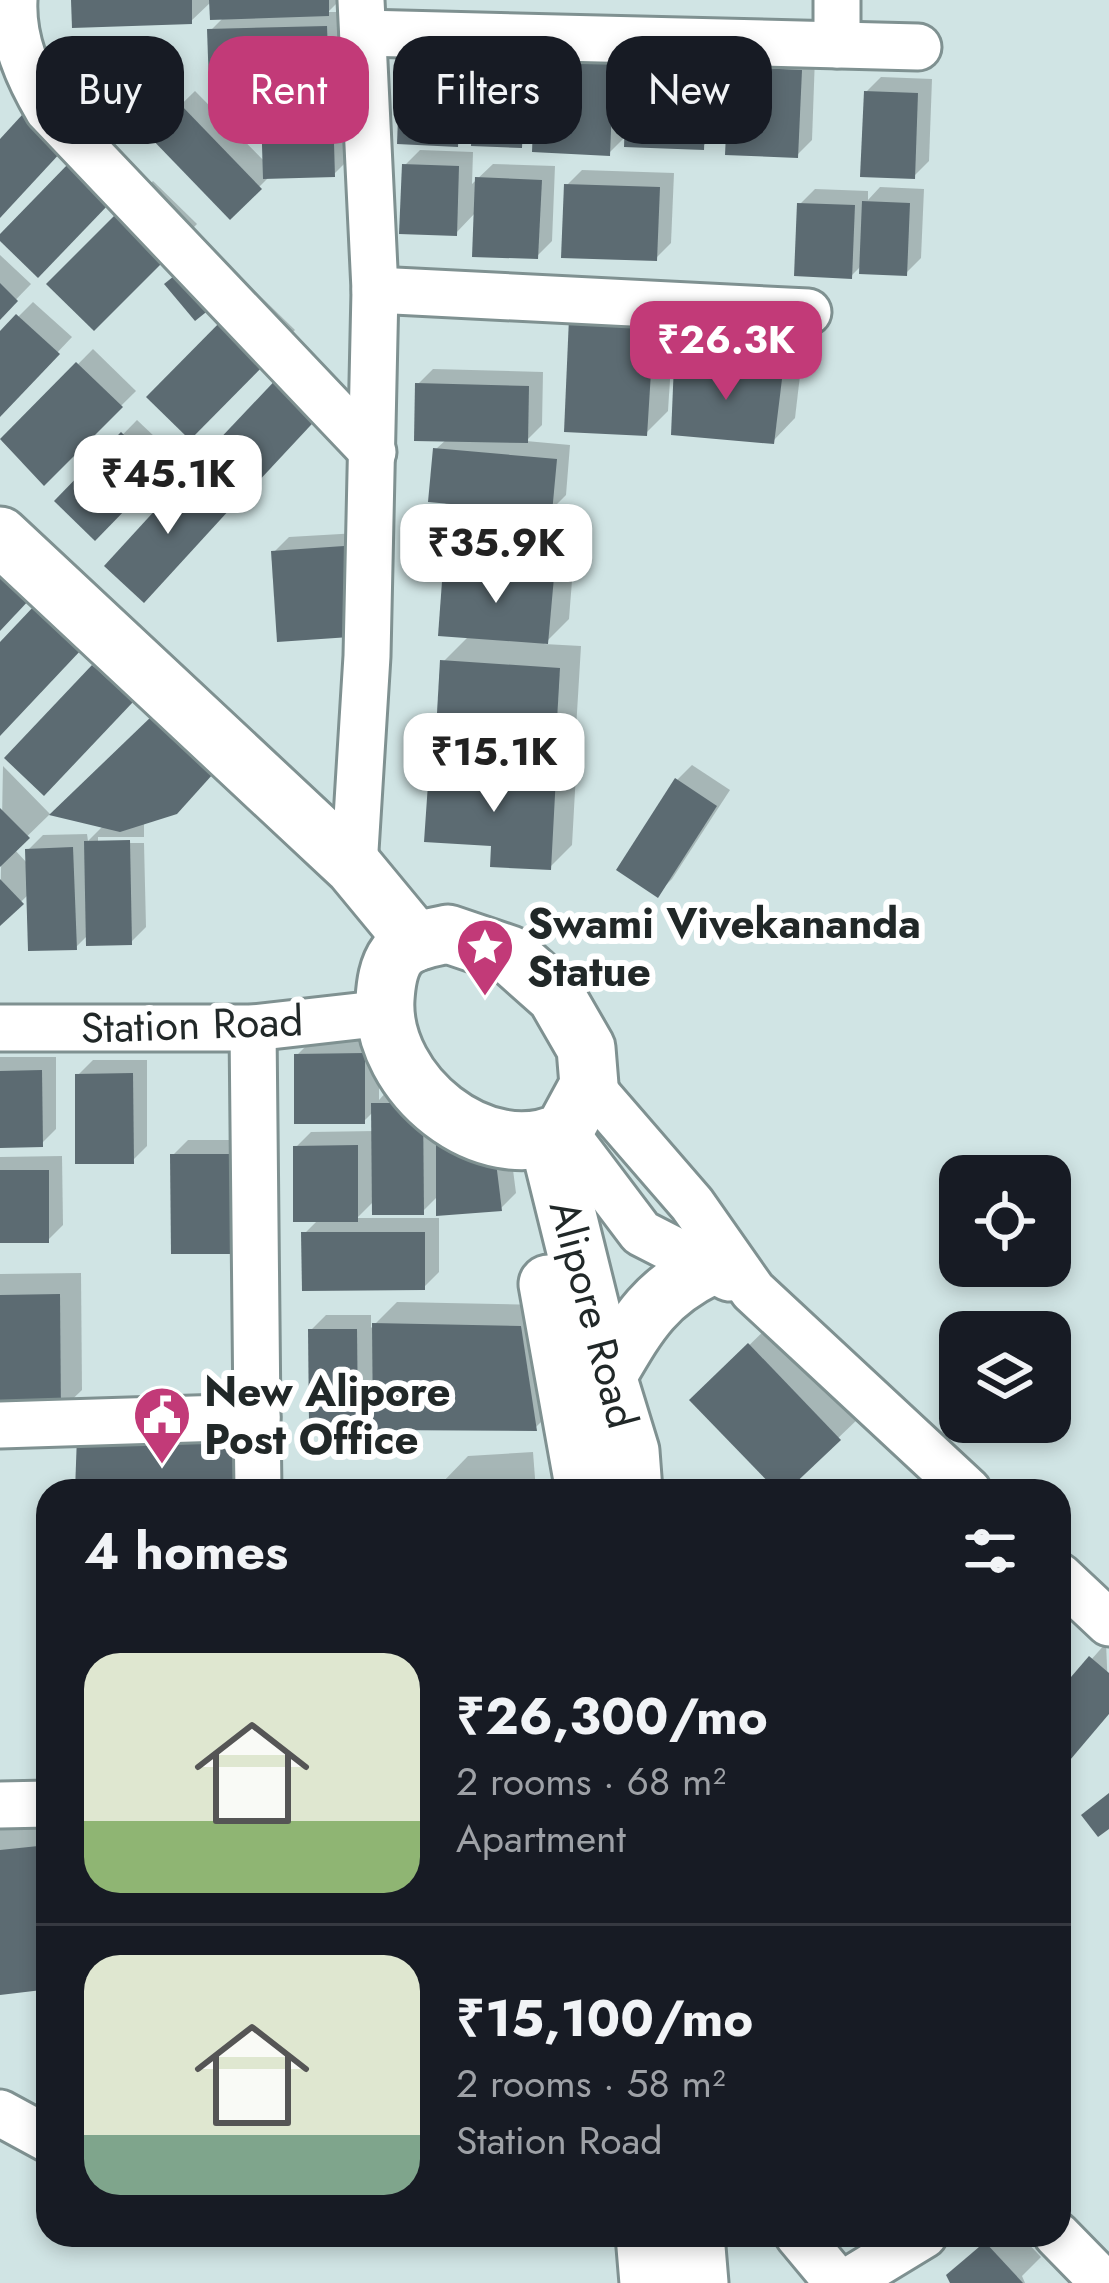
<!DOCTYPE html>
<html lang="en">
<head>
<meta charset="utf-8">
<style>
	body { margin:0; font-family:Jost,sans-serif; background:#20242c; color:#f1f3f6; height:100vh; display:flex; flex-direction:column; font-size:45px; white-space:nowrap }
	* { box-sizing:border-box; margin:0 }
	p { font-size:39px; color:#9ea1a6 }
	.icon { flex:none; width:66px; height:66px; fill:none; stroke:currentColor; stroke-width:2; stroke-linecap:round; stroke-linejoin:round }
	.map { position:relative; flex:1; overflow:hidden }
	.panel { position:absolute; left:36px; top:1479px; width:1035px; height:768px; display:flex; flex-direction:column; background:#171b24; border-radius:36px; box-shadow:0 6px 18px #0003 }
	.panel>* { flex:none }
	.top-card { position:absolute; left:36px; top:36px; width:1038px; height:108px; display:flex; gap:24px }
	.fabs { position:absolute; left:939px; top:1155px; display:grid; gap:24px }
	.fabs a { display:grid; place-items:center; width:132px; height:132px; border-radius:24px; background:#171b24; box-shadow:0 6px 18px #0003; font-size:60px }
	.price { position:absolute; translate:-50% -102px; padding:0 27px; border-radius:24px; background:#fff; color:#222; font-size:39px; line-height:78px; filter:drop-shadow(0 3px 6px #0008) }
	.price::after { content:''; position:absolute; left:50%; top:72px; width:36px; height:27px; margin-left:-18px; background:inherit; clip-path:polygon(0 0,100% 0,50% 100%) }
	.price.current { background:#c23a78; color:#fff }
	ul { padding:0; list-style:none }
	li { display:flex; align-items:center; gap:36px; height:300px; padding:0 48px }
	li+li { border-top:3px solid #363941 }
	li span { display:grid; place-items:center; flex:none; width:336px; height:240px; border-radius:36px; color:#555 }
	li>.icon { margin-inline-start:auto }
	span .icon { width:144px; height:144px; fill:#fffc; stroke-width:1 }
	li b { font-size:51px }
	h2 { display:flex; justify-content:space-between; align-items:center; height:144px; padding:0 48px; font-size:51px }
	.tag { padding:0 42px; border-radius:36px; background:#171b24; box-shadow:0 6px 18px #0003; font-size:42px; line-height:108px }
	.tag.current { background:#c23a78; color:#fff }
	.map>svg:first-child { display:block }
	.shadow { fill:#0003 }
	.building { fill:#5c6b72 }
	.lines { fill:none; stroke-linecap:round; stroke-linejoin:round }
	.minor-casing { stroke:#7f9191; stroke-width:51 }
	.major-casing { stroke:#7f9191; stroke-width:63 }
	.minor { stroke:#fff; stroke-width:45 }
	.major { stroke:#fff; stroke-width:57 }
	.labels { text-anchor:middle; stroke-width:12; stroke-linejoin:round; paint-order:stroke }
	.poi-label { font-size:42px; font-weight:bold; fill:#212828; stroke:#fff; text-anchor:start }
	.street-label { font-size:42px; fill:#212828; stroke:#fff }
</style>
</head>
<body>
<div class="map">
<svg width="1109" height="2283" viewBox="0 0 1109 2283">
	<rect width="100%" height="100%" fill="#d0e4e4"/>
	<g class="shadow">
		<path d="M74,0H340L328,12H341L343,64L328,79L210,31L225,16L212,1L191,21Z"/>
		<path d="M404,41L721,51L717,132L702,147L628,134L609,153L535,130L521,145L475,126L457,144Z"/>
		<path d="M747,54L815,57L812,140L797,155L732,69Z"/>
		<path d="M881,77L932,79L929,161L914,176L866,92Z"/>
		<path d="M195,91L266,163L264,113L279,98L346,96L349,159L334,174L270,176L230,216L151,134Z"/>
		<path d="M420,150L473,152L472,184L493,164L555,166L552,241L537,256L476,212L456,233L405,165Z"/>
		<path d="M582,170L674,173L671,243L656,258L567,185Z"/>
		<path d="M153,181L197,224L94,327L50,284Z"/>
		<path d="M880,187L924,189L921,258L906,273L863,264L851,276L800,204L815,189L868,191V200Z"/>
		<path d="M0,255L31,284L0,316Z"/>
		<path d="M255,291L295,330L190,435L150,397Z"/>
		<path d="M33,302L72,337L0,413V335Z"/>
		<path d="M675,302L668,411L646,433L567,429Z"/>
		<path d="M699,343L803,350L795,418L773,441L677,365Z"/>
		<path d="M93,349L136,391L44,482L2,441Z"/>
		<path d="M433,369L543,372L542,425L526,441L570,445L566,495L554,507V550H560L562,507L572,508L570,547L562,555H574L569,619L544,644L581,646L576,729L552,753L577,755L572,845L550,867L495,843L432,770L455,746L443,662L470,635L446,570L459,557L433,516L448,501L436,449L447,439L418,384Z"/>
		<path d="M137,420L175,456L95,537L58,501Z"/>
		<path d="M208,458L244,491L158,584L108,566Z"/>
		<path d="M358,533L364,619L274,552L289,537Z"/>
		<path d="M109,652L145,686L44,792L8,758Z"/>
		<path d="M692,765L730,790L672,879L657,894L677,780Z"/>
		<path d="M3,766L50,814L14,849L28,864V850L43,835L87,834L88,841L104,825L144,821V837H98V843H144L146,927L131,942L89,934L76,947L29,894L0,922Z"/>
		<path d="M312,1040H379V1100L389,1089L509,1139L516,1193L501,1208L439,1195L422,1212L375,1200L357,1218H439V1272L424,1287L304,1234L319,1219L296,1147L311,1132L375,1131V1110L364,1121L297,1055Z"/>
		<path d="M0,1057H56V1129L41,1144H0Z"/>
		<path d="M93,1060H147V1146L132,1161L78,1075Z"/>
		<path d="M188,1140H247V1236L173,1155Z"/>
		<path d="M62,1156L63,1225L48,1240H0V1157Z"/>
		<path d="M81,1273L82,1390L59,1412L0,1413V1274Z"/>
		<path d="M397,1302L543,1305L557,1406L535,1428L375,1401L356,1419L311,1330L326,1315H371V1328Z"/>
		<path d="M772,1323L861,1416L783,1491L693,1400Z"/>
		<path d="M533,1452L536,1491H440V1485L468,1456Z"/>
		<path d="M1106,1643L1109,1712L1059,1769V1696Z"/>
		<path d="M48,1821V2014L45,1987L0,1992V1827Z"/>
		<path d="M993,2235H1020L1041,2257L1022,2276L1025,2283H953L972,2253Z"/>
	</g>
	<g class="building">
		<path d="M71,0H192V24L72,28Z"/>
		<path d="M209,0H329V16L210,20Z"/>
		<path d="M327,26L329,82L209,86L207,29Z"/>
		<path d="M401,40L462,42L458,147L397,144Z"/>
		<path d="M536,50L614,53L610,156L532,152Z"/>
		<path d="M475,52L526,53L522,148L471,146Z"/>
		<path d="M627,62L707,65L704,150L624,147Z"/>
		<path d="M729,67L802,70L798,158L725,155Z"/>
		<path d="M864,91L918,93L915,179L860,177Z"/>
		<path d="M179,103L262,189L230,220L147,134Z"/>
		<path d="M333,109L335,177L263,179L261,112Z"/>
		<path d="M22,115L62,151L0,218V139Z"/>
		<path d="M69,163L110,203L38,278L0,241V234Z"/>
		<path d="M402,164L459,166L457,236L399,234Z"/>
		<path d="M475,177L542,180L538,259L472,257Z"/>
		<path d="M564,184L660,187L657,261L561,258Z"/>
		<path d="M129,201L177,248L94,331L46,284Z"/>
		<path d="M862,201L910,203L907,276L859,274Z"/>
		<path d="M797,203L855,205L852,279L794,276Z"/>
		<path d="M189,264L220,301L195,321L164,284Z"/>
		<path d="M0,283L18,301L0,320Z"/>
		<path d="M231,311L275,354L190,440L146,397Z"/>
		<path d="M16,314L60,354L0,417V331Z"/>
		<path d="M569,318L654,323L647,436L564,432Z"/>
		<path d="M76,362L123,407L44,486L0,439Z"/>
		<path d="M674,364L783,371L774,444L671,435Z"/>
		<path d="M283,372L324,411L255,485L213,446Z"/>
		<path d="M415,383L529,386L528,443L414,441Z"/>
		<path d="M121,432L162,472L95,541L54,501Z"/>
		<path d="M433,448L557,459L552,513L428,502Z"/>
		<path d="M191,471L231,508L144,603L104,566Z"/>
		<path d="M430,515L559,522L556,565L427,558Z"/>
		<path d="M344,546L350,637L277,642L271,551Z"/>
		<path d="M443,568L554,577L548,644L438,636Z"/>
		<path d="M0,569L31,598L0,631Z"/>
		<path d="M35,605L82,649L0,736V642Z"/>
		<path d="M440,660L560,668L555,755L435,748Z"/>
		<path d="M92,665L133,702L44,796L4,758Z"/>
		<path d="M154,714L213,774L177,814L120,832L49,815Z"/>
		<path d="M429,769L556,776L551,870L490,867L491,846L424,842Z"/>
		<path d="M675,778L717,806L658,898L616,870Z"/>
		<path d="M0,808L30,838L0,867Z"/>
		<path d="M130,840L132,945L86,946L84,841Z"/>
		<path d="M73,847L77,950L28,951L25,849Z"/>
		<path d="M0,879L24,904L0,926Z"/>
		<path d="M365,1053V1124H294V1054Z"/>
		<path d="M42,1070L43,1147L0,1148V1071Z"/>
		<path d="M133,1073L134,1164H75V1074Z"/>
		<path d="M371,1103H423L424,1215H372Z"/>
		<path d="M436,1129L495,1154L502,1211L436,1216Z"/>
		<path d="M358,1145V1222H293V1146Z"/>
		<path d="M170,1154H233L234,1254H171Z"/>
		<rect x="0" y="1170" width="49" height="73"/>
		<path d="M301,1232H425V1290L302,1291Z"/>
		<path d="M60,1294L61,1415L0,1416V1295Z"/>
		<path d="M372,1323L521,1326L537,1431L373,1430Z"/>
		<path d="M308,1329H357L358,1422L309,1423Z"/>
		<path d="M748,1343L841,1440L787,1491H777L689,1400Z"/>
		<path d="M77,1436L249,1440L248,1491H75Z"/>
		<path d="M506,1479L507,1491H437V1483Z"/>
		<path d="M1089,1656L1109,1673V1714L1059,1773V1691Z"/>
		<path d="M1109,1793V1829L1098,1837L1081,1815Z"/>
		<path d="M48,1845V2014H45L42,1990L0,1995V1850Z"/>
		<path d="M985,2242L1023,2283H950L946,2275Z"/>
	</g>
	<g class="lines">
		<g class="minor-casing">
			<g id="minor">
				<path d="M14,0C12,40 28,76 48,110L373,452"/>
				<path d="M363,33L918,47"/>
				<path d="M837,45V0"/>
				<path d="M375,290L808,312"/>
				<path d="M354,867L367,656L375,290L361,0"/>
				<path d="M0,1028H253L385,1013"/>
				<path d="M589,1085L692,1204L753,1291L968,1491"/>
				<path d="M564,1131L641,1233L729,1278"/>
				<path d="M257,1417L258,1491"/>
				<path d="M0,1425L257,1417L253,1028"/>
				<path d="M1059,1576L1109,1623"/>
				<path d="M0,1805L48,1804"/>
				<path d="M0,2113L48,2139"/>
				<path d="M798,2235L838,2283"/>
				<path d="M1057,2235L1104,2283"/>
				<path d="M845,2283L924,2235"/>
			</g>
		</g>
		<g class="major-casing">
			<g id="major">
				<path d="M0,536L354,867L416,942"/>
				<path d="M448,934L510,955L556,996L586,1048L589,1085L564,1131C484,1170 380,1084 385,999C386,984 388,967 397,955C409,940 431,938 448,934Z"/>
				<path d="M548,1138L607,1376L630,1451L633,1491"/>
				<path d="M548,1284L585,1491"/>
				<path d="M607,1376C637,1325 653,1294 708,1267"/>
				<path d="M645,2235L649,2283"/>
				<path d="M695,2235L699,2283"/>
			</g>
		</g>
		<use href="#minor" class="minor"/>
		<use href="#major" class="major"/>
	</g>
	<defs>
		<g id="sight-pin" transform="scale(3)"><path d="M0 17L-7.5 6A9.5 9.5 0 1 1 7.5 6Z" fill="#c23a78" stroke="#fff"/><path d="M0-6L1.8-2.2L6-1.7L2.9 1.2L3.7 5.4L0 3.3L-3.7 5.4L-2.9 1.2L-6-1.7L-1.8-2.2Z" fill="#fff"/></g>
		<g id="civic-pin" transform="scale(3)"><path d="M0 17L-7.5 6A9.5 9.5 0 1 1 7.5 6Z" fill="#c23a78" stroke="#fff"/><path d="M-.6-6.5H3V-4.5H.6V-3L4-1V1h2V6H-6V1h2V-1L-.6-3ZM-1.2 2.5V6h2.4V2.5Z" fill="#fff"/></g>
	</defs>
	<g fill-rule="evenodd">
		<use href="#sight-pin" x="485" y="947"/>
		<use href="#civic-pin" x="162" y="1415"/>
	</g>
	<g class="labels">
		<g class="poi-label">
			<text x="527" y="938">Swami Vivekananda<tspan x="527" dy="48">Statue</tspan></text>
			<text x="204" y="1406">New Alipore<tspan x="204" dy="48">Post Office</tspan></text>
		</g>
		<g class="street-label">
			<text transform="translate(192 1024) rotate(-2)" y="15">Station Road</text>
			<text transform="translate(594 1314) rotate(75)" y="15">Alipore Road</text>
		</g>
	</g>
</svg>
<div class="fabs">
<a><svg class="icon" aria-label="locate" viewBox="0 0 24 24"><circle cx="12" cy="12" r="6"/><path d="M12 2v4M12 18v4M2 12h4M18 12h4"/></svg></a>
<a><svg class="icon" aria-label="layers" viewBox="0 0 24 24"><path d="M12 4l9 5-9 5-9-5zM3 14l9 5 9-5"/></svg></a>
</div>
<b class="price current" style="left:726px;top:403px">₹26.3K</b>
<b class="price" style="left:168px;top:537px">₹45.1K</b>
<b class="price" style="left:496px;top:606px">₹35.9K</b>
<b class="price" style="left:494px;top:815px">₹15.1K</b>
<div class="top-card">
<a class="tag">Buy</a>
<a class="tag current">Rent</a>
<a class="tag">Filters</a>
<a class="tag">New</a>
</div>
<section class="panel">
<h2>4 homes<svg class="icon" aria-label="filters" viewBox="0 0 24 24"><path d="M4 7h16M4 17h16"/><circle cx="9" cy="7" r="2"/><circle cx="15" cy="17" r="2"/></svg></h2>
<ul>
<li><span style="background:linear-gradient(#dfe7d0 70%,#8fb573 0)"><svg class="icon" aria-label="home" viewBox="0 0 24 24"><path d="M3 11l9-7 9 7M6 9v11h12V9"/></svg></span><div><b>₹26,300/mo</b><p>2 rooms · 68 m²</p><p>Apartment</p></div></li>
<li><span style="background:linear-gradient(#dfe7d0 75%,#7fa58c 0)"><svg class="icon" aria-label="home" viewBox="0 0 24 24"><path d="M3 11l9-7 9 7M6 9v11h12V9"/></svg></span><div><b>₹15,100/mo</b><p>2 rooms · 58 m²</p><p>Station Road</p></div></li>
</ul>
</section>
</div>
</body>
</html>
